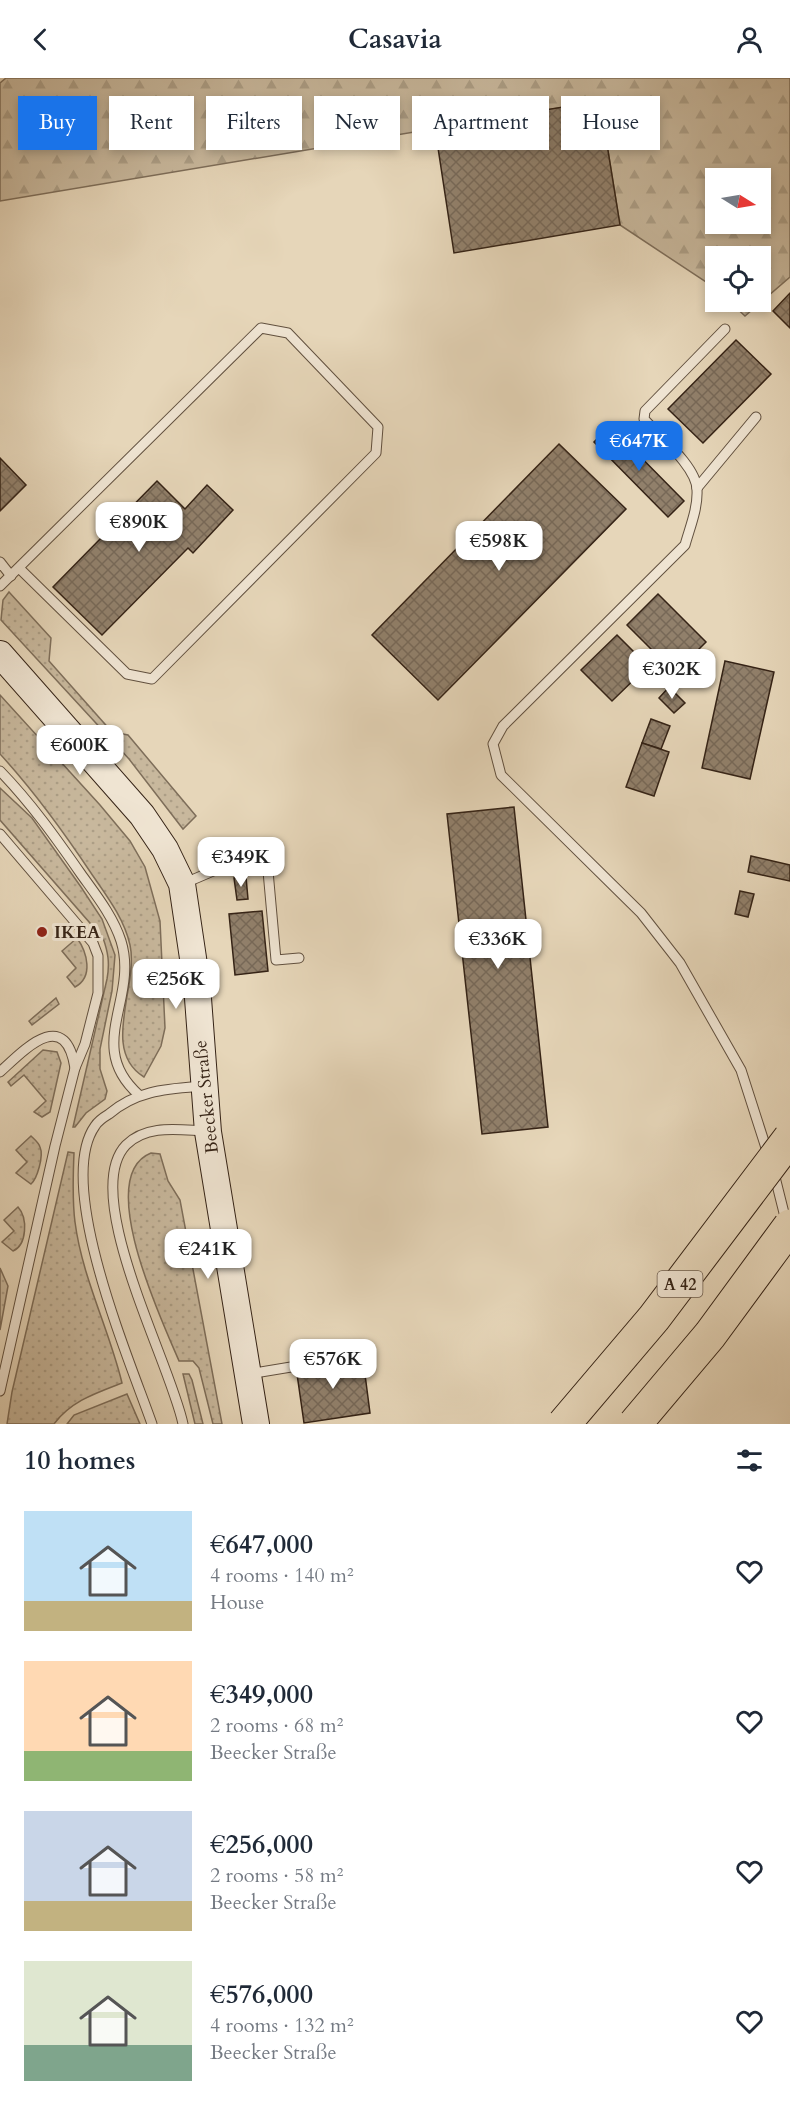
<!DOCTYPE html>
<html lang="en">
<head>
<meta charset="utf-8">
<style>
	body { margin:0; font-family:Cardo,serif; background:#f6f6f7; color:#1f2937; height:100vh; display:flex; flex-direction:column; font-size:22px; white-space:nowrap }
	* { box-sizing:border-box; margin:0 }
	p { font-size:20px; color:#747a83 }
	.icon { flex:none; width:33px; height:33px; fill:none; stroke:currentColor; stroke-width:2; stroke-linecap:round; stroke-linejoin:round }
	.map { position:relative; height:1346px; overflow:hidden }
	.drawer { display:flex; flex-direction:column; background:#fff; flex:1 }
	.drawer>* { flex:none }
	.top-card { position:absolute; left:18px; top:18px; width:754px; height:54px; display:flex; gap:12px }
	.needle { width:39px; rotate:101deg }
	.buttons { position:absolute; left:705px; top:90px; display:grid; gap:12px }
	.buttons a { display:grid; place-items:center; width:66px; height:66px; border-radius:0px; background:#fff; box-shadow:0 3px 9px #0003; font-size:30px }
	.price { position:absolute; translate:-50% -51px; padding:0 14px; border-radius:12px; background:#fff; color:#222; font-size:20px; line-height:39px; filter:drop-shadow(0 2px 3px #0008) }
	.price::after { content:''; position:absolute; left:50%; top:36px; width:18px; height:14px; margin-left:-9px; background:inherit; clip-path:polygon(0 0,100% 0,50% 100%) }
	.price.on { background:#1a73e8; color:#fff }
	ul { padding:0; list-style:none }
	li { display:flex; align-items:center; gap:18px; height:150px; padding:0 24px }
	li span { display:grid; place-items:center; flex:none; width:168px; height:120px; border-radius:0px; color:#555 }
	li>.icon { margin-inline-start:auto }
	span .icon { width:72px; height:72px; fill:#fffc; stroke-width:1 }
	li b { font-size:26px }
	h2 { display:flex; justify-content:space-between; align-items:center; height:72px; padding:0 24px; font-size:26px }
	.chip { padding:0 21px; border-radius:0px; background:#fff; box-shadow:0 3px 9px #0003; font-size:21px; line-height:54px }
	.chip.on { background:#1a73e8; color:#fff }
	header { display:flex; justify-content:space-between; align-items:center; height:78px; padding:0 24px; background:#fff; font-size:27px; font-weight:700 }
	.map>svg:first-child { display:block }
	.grass { fill:url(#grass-dots); stroke:#7e6e5a; stroke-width:1.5 }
	.forest { fill:url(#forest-firs); stroke:#7e6e5a; stroke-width:1.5; fill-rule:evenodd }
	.building { fill:url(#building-cross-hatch); stroke:#352316; stroke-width:1.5 }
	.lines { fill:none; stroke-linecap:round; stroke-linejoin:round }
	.lane-casing { stroke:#61503f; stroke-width:11 }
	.secondary-casing { stroke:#352316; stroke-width:28 }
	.lane { stroke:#efe4d2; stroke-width:9 }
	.secondary { stroke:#efe4d2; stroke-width:26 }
	.highway-bridge-casing { stroke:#352316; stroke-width:35; stroke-linecap:butt }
	.highway-bridge { stroke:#e6d6b9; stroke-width:33 }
	.poi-dot { fill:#8f2418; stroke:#efe4d2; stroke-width:2 }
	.labels { text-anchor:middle; stroke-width:6; stroke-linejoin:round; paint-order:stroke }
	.shield { fill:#efe4d2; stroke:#6d5d4e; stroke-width:1.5 }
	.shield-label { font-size:16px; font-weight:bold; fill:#352316 }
	.poi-label { font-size:18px; font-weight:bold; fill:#352316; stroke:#efe4d2; text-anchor:start }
	.street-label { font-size:18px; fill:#352316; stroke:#efe4d2 }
</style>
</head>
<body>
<header><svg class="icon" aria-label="back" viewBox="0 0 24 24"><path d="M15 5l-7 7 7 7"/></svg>Casavia<svg class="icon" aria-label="person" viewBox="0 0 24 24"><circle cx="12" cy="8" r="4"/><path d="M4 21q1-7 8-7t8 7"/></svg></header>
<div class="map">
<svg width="790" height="1346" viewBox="0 0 790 1346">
	<defs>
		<pattern id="grass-dots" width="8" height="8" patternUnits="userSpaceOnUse" patternTransform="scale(1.5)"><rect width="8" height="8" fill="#c8b89d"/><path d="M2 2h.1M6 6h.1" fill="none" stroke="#ac9e86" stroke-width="1.8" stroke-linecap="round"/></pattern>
		<pattern id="forest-firs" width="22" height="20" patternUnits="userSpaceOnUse" patternTransform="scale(1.5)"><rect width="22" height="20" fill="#c8b89d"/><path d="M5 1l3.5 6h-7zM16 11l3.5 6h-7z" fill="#ac9e86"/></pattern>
		<pattern id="building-cross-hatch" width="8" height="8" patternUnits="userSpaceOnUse" patternTransform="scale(1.5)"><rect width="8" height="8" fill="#91806b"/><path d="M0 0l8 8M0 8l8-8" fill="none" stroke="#776857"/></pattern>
	</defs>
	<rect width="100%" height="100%" fill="#e6d6b9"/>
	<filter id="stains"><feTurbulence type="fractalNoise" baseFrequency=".00333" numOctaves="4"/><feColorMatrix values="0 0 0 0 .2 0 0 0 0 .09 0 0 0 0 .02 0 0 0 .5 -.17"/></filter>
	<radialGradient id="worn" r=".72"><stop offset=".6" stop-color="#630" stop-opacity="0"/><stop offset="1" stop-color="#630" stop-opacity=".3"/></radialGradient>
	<g class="grass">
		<path d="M9,514L51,560L49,583L112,654L128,657L196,738L183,751L129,681L1,542L3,522Z"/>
		<path d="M0,617L100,727L130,763L145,789L160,843L165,950L161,968L144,999C100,972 139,908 130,867C124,840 106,817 91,795C63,753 34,713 0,676Z"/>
		<path d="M0,710L32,740L81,809L102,841L115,877L112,913L100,971V991L107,1013L105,1021L86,1035L75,1049H73L107,901C110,885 108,874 103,860L0,742Z"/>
		<path d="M77,860C87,874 94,899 75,909L67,899L76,890L62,873Z"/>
		<path d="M56,920L59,926L32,947L29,943Z"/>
		<path d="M43,972L57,974L61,985L50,1034L42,1039L34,1034L46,1023L24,997L11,1008L8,1004Z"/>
		<path d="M31,1058C34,1061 39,1065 40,1069C44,1078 37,1101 31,1106L16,1095L27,1084L16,1072Z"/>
		<path d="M68,1074L74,1075C73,1098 72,1121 75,1144C82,1199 109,1251 122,1305C96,1315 71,1323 54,1346H7L12,1314Z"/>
		<path d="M151,1075L160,1076L168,1103L180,1122L222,1346H213L199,1290L193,1283H179C163,1245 93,1098 151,1075Z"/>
		<path d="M18,1129C28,1140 27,1167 13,1173L2,1164L14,1153L4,1142Z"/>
		<path d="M0,1190L8,1208L0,1252Z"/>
		<path d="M183,1296H189L192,1302L203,1346H195Z"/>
		<path d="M127,1316L140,1346H67L74,1337Z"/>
	</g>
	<path class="forest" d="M6,0H790V199L745,238L730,224H760V178H716L715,210L620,147L600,23L0,123V5ZM716,100H760V146H716Z"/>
	<g class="building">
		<path d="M600,23L620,147L454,175L435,50Z"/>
		<path d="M790,215V250L773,233Z"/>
		<path d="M736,262L771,296L703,365L668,331Z"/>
		<path d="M610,348L684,423L668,439L594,364Z"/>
		<path d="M559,366L626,431L438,622L372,557Z"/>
		<path d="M0,380L26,407L0,433Z"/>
		<path d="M157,403L185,431L207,407L233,432L193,475L188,470L102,557L53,509Z"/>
		<path d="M658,516L706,564L675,595L627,547Z"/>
		<path d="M617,557L648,588L612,623L581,592Z"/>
		<path d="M725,583L774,594L750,701L702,690Z"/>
		<path d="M669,609L685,625L674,635L659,620Z"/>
		<path d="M651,641L670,648L661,671L642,665Z"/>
		<path d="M642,665L669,674L654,718L626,709Z"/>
		<path d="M514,729L548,1049L482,1056L447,736Z"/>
		<path d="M751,778L790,787V803L748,794Z"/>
		<path d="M246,799L248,821L237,822L234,800Z"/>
		<path d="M740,813L754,816L748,839L735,836Z"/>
		<path d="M262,833L268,893L235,897L229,836Z"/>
		<path d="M363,1281L370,1335L304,1345L296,1289Z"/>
	</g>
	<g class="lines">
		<g class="lane-casing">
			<g id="lane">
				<path d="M725,251L645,333L644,341C659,358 697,389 697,412C698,430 690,449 685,467L503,648L493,666L501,697L641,835L680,885L741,992L768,1076"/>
				<path d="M697,410L756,339"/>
				<path d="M0,484L11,498"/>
				<path d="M0,508L261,250L288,255L378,349L376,375L152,601L127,596L19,490"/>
				<path d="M0,693C31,725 56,760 81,796C96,817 113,838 121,863C139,921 84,968 139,1017"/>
				<path d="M0,756L93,865L98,878V915L85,966L75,990L55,1068L0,1313"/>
				<path d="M185,805L227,787L267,782L276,882L299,880"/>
				<path d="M0,994C24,972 65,928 75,990"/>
				<path d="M774,1095L786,1143"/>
				<path d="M249,1296L291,1289"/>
				<path d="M152,1346C130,1283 54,1106 95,1048C98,1043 104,1039 109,1036C137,1012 167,1011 203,1008"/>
				<path d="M183,1346C171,1286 79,1116 126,1067C147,1046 179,1052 205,1053"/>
			</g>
		</g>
		<g class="secondary-casing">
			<path id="secondary" d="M0,576L142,737L165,771L182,806L197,907L208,1054L256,1346"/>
		</g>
		<use href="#lane" class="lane"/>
		<use href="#secondary" class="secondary"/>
		<g class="highway-bridge-casing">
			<g id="highway-bridge">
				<path d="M564,1346L654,1240L790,1060"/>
				<path d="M635,1346L710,1257L790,1148"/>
			</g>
		</g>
		<use href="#highway-bridge" class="highway-bridge"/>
	</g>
	<circle class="poi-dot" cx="42" cy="854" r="6"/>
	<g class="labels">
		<rect class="shield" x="657.5" y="1193" width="45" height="26" rx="4.5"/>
		<g class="shield-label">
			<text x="680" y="1212">A 42</text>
		</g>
		<g class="poi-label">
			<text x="54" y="860">IKEA</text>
		</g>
		<g class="street-label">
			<text transform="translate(206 1019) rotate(-96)" y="6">Beecker Straße</text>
		</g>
	</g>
	<rect width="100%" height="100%" filter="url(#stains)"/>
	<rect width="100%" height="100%" fill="url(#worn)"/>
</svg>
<div class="buttons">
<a><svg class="needle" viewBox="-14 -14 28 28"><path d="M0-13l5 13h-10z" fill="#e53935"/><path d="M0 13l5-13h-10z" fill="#747a83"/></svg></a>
<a><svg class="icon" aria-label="locate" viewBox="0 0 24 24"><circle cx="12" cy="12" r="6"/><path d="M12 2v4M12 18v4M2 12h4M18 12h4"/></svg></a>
</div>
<b class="price on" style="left:639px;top:394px">€647K</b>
<b class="price" style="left:139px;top:475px">€890K</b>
<b class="price" style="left:499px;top:494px">€598K</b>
<b class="price" style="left:672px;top:622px">€302K</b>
<b class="price" style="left:80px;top:698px">€600K</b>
<b class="price" style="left:241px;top:810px">€349K</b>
<b class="price" style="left:498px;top:892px">€336K</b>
<b class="price" style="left:176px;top:932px">€256K</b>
<b class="price" style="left:208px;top:1202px">€241K</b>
<b class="price" style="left:333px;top:1312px">€576K</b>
<div class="top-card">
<a class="chip on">Buy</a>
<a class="chip">Rent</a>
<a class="chip">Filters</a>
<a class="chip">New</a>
<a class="chip">Apartment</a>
<a class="chip">House</a>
</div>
</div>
<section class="drawer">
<h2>10 homes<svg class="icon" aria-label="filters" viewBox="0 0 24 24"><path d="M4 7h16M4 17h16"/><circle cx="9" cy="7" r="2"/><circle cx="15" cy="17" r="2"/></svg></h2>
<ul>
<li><span style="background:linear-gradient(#bfe0f5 75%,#c2b280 0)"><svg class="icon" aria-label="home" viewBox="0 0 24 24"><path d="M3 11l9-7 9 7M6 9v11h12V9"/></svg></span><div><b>€647,000</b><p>4 rooms · 140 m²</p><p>House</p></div><svg class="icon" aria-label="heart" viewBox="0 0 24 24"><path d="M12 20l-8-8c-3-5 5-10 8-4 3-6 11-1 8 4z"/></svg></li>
<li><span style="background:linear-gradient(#ffd9b3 75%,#8fb573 0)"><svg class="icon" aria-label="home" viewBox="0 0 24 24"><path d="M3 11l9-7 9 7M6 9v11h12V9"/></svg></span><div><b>€349,000</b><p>2 rooms · 68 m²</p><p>Beecker Straße</p></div><svg class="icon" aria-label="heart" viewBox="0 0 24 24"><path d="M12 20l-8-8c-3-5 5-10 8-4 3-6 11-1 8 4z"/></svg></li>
<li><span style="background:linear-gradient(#c9d6e8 75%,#c2b280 0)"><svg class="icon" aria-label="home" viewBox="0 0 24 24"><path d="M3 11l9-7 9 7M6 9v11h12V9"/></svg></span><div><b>€256,000</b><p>2 rooms · 58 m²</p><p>Beecker Straße</p></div><svg class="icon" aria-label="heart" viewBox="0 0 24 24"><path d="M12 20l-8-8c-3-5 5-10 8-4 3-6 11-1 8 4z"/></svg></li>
<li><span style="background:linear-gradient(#dfe7d0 70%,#7fa58c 0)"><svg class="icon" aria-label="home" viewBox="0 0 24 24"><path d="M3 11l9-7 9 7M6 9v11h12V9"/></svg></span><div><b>€576,000</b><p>4 rooms · 132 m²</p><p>Beecker Straße</p></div><svg class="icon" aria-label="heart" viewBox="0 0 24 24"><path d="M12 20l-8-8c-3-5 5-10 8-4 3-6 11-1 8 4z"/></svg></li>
</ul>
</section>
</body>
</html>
